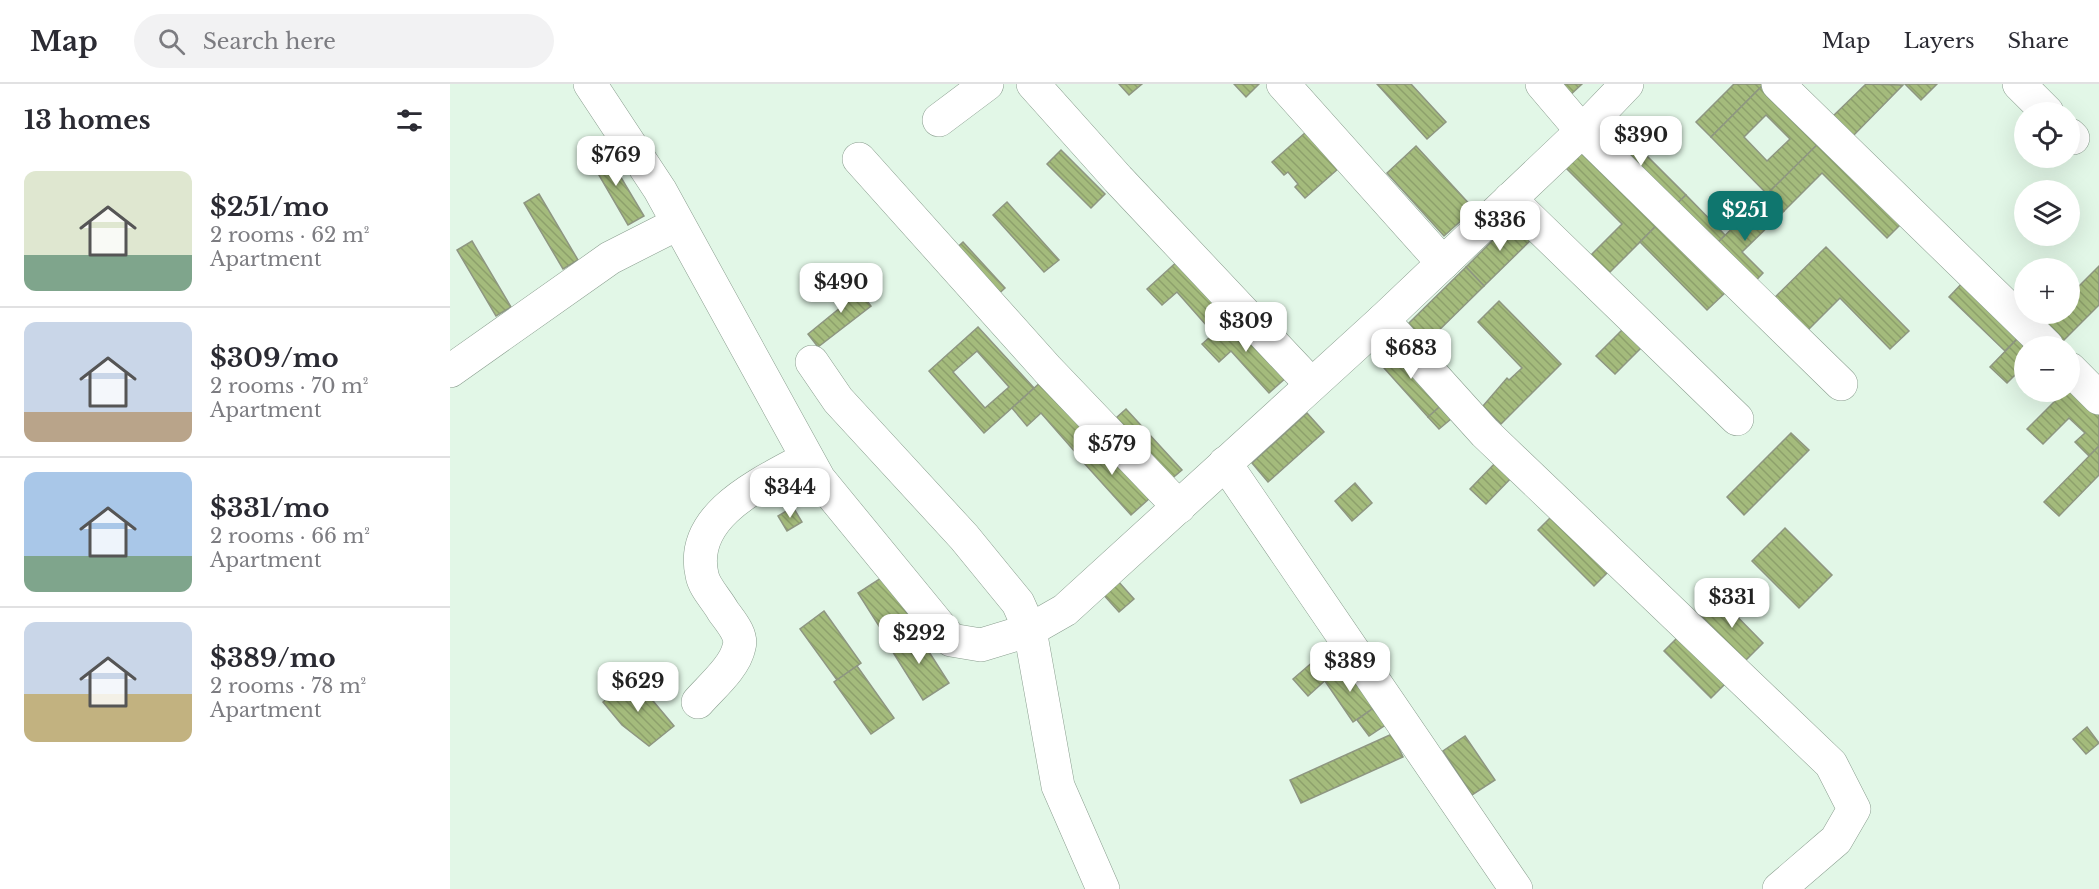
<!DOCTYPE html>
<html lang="en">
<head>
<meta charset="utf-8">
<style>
	body { margin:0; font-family:"Libre Baskerville",serif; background:#f2f2f3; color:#2b2b33; height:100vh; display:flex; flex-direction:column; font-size:22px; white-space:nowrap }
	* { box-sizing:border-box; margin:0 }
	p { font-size:20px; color:#7c7c81 }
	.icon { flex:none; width:33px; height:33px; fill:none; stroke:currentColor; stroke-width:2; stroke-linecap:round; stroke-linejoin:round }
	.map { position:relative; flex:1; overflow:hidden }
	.details { display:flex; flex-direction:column; background:#fff; width:450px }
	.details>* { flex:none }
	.fabs { position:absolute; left:1564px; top:18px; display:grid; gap:12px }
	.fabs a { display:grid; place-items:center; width:66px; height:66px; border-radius:50%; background:#fff; box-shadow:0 6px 24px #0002; font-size:30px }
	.price { position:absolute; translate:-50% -51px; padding:0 14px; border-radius:12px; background:#fff; color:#222; font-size:20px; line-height:39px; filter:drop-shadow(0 2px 3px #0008) }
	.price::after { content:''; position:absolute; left:50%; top:36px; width:18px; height:14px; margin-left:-9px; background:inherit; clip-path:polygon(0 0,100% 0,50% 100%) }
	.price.active { background:#0f766e; color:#fff }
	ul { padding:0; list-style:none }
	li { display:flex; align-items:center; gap:18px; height:150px; padding:0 24px }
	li+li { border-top:2px solid #e1e1e2 }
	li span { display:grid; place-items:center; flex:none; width:168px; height:120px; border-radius:12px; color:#555 }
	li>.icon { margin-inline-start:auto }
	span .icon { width:72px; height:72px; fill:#fffc; stroke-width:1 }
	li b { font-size:26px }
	h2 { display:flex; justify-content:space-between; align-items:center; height:72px; padding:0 24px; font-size:26px }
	header { display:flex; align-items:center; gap:36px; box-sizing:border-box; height:84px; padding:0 30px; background:#fff; border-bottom:2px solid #e1e1e2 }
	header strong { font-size:28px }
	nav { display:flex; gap:33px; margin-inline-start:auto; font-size:21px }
	.search { width:420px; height:54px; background:#f2f2f3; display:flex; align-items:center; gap:15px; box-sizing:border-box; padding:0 21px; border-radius:33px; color:#7c7c81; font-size:22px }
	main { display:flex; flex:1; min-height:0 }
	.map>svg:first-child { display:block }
	.building { fill:url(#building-back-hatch); stroke:#8e9681; stroke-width:1.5; fill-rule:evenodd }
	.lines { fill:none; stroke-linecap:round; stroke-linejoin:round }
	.minor-casing { stroke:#899d8e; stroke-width:34 }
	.minor { stroke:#fff; stroke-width:33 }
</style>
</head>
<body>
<header>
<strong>Map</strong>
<div class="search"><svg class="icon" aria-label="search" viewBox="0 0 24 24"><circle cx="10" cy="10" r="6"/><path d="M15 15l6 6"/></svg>Search here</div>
<nav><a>Map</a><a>Layers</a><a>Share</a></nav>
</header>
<main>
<section class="details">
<h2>13 homes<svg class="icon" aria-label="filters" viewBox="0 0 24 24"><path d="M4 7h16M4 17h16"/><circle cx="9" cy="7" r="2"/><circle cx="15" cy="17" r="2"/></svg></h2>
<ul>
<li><span style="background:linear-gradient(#dfe7d0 70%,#7fa58c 0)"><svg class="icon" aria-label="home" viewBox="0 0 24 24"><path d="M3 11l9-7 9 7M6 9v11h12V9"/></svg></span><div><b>$251/mo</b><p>2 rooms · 62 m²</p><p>Apartment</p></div></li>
<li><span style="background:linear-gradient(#c9d6e8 75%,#b9a48a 0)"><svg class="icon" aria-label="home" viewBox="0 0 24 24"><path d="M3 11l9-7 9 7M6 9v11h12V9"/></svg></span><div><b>$309/mo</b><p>2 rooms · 70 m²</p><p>Apartment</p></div></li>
<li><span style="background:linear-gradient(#a9c7e8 70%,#7fa58c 0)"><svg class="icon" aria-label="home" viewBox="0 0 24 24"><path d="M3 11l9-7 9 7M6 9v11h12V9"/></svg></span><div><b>$331/mo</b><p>2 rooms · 66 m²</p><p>Apartment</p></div></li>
<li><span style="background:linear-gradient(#c9d6e8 60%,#c2b280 0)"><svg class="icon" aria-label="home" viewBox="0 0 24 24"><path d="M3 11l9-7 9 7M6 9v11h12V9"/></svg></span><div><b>$389/mo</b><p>2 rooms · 78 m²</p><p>Apartment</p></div></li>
</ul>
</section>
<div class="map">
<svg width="1649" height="805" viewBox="0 0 1649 805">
	<defs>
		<pattern id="building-back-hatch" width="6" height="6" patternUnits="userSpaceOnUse" patternTransform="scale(1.5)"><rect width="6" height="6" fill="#a4bb7c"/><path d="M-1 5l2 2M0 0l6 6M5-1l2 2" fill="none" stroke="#8da06b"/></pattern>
	</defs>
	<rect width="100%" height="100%" fill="#e2f7e7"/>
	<g class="building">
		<path d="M669,0H692L679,11Z"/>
		<path d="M784,0H809L796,13Z"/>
		<path d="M927,0H961L996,38L977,55Z"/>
		<path d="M1105,0H1132L1117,14Z"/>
		<path d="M1284,0H1314L1261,53L1246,38Z"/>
		<path d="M1314,0L1373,55L1317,110L1261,53ZM1316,31L1340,55L1317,77L1294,53Z"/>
		<path d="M1416,0L1453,1L1400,55L1380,35Z"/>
		<path d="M1455,0H1487L1471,16Z"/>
		<path d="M1163,38L1236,111L1218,128L1146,55Z"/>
		<path d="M856,48L889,84L855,114L845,103L848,100L838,88L834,91L822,78Z"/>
		<path d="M1373,55L1454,137L1437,154L1372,89L1334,127L1317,110Z"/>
		<path d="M966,62L1024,125L994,152L937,89Z"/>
		<path d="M154,65L194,132L178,141L139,74Z"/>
		<path d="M1136,65L1209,139L1150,198L1132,180L1172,140L1116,84Z"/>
		<path d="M611,66L655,110L641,124L597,80Z"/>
		<path d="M89,110L128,176L113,185L74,119Z"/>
		<path d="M1317,110L1334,127L1292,168L1313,189L1296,207L1258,168Z"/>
		<path d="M1236,111L1275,151L1258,168L1218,128Z"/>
		<path d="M557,118L609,176L594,188L543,131Z"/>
		<path d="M1065,134L1084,153L1034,202L1016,183Z"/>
		<path d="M1209,139L1277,207L1257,226L1190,158Z"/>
		<path d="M22,157L61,223L46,232L7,166Z"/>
		<path d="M513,158L555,204L543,215L501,169Z"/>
		<path d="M1376,163L1459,247L1440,265L1390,214L1349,255L1316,222Z"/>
		<path d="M731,174L784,232L764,250L727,208L712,221L697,205Z"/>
		<path d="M1649,182V221L1611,259L1592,240L1602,230H1620V211Z"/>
		<path d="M1016,183L1034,202L977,258L958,240Z"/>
		<path d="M1516,195L1572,250L1555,267L1499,213Z"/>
		<path d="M401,196L421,222L368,263L358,250L396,219L387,207Z"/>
		<path d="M1049,217L1111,280L1051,340L1033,322L1057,294L1059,296L1072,284L1028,238Z"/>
		<path d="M784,232L838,292L819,309L781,267L769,278L752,260Z"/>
		<path d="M528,243L584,304L534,349L479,287ZM527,267L559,303L535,324L503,288Z"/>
		<path d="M1175,243L1193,262L1165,290L1146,272Z"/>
		<path d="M1572,250L1575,287L1572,284L1557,299L1540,283Z"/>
		<path d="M944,260L995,318L978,333L926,275Z"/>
		<path d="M593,296L644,352L626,369L591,329L577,342L562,324Z"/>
		<path d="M1596,308H1614L1605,317Z"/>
		<path d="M1614,308H1620L1649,326V362L1639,372L1625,358L1635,349L1619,334L1593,360L1577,345Z"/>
		<path d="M995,318L1007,330L989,345L978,333Z"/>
		<path d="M676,325L732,386L712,403L657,342Z"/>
		<path d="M857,329L874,348L818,398L802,379Z"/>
		<path d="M1341,349L1359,366L1294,431L1277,413Z"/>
		<path d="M644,352L700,414L681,431L625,369Z"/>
		<path d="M1649,362V391L1609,432L1594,418Z"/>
		<path d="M1049,375L1065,390L1036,420L1020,405Z"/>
		<path d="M905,399L922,419L902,437L885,417Z"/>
		<path d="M343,423L352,438L337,447L328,432Z"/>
		<path d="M1106,428L1162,484L1144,502L1088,446Z"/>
		<path d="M1335,444L1382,491L1349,524L1302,477Z"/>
		<path d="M434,492L467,544L441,561L408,509Z"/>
		<path d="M667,496L684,515L669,528L652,509Z"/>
		<path d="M1268,513L1313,559L1295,577L1250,531Z"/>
		<path d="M374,527L411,579L387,596L350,545Z"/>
		<path d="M465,546L499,599L473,616L439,562Z"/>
		<path d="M1230,551L1277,598L1261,614L1214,567Z"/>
		<path d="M887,557L901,573L858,612L843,595Z"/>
		<path d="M895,579L925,623L903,638L875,597Z"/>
		<path d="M407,582L444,634L421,650L384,598Z"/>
		<path d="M183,593L224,642L199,662L172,641L153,618Z"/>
		<path d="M925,623L937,640L919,652L907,636Z"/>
		<path d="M1637,643L1649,659L1636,670L1623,655Z"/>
		<path d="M942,650L953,673L851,719L840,696Z"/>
		<path d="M1015,652L1045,696L1022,711L993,667Z"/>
	</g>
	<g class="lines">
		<g class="minor-casing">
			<g id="minor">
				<path d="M140,0L210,106L369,395L501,556L531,561L580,546L615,526L933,236L1132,47L1177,0"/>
				<path d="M583,0L668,95L861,300"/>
				<path d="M833,0L993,179"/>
				<path d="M1092,0L1132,47L1391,300"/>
				<path d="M1328,0L1597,262"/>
				<path d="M1569,0L1597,28"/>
				<path d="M489,36L537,0"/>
				<path d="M1620,51L1623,54"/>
				<path d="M409,75L598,286L729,423"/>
				<path d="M1060,115L1287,335"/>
				<path d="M933,236L1035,349L1381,680L1404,725L1386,756L1329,805"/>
				<path d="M362,278L388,316L514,453L568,519L580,546L608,702L653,805"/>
				<path d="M1620,285L1649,314"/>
				<path d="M0,287L160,174L227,140"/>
				<path d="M775,379L1066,805"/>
				<path d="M248,618C261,603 285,583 289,563C293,551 280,537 273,527C267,516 254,503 252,491C238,430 314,398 357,374"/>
			</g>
		</g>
		<use href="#minor" class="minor"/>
	</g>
</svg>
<div class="fabs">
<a><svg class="icon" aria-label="locate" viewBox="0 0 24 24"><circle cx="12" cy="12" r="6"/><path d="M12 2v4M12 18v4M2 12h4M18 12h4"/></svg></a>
<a><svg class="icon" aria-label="layers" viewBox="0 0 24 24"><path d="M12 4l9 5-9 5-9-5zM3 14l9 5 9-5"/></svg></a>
<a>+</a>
<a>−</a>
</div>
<b class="price" style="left:1191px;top:83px">$390</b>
<b class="price" style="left:166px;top:103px">$769</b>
<b class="price active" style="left:1295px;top:158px">$251</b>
<b class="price" style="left:1050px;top:168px">$336</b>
<b class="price" style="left:391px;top:230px">$490</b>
<b class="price" style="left:796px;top:269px">$309</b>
<b class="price" style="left:961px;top:296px">$683</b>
<b class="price" style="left:662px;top:392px">$579</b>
<b class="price" style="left:340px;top:435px">$344</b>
<b class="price" style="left:1282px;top:545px">$331</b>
<b class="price" style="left:469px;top:581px">$292</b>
<b class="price" style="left:900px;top:609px">$389</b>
<b class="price" style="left:188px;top:629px">$629</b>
</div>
</main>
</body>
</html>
